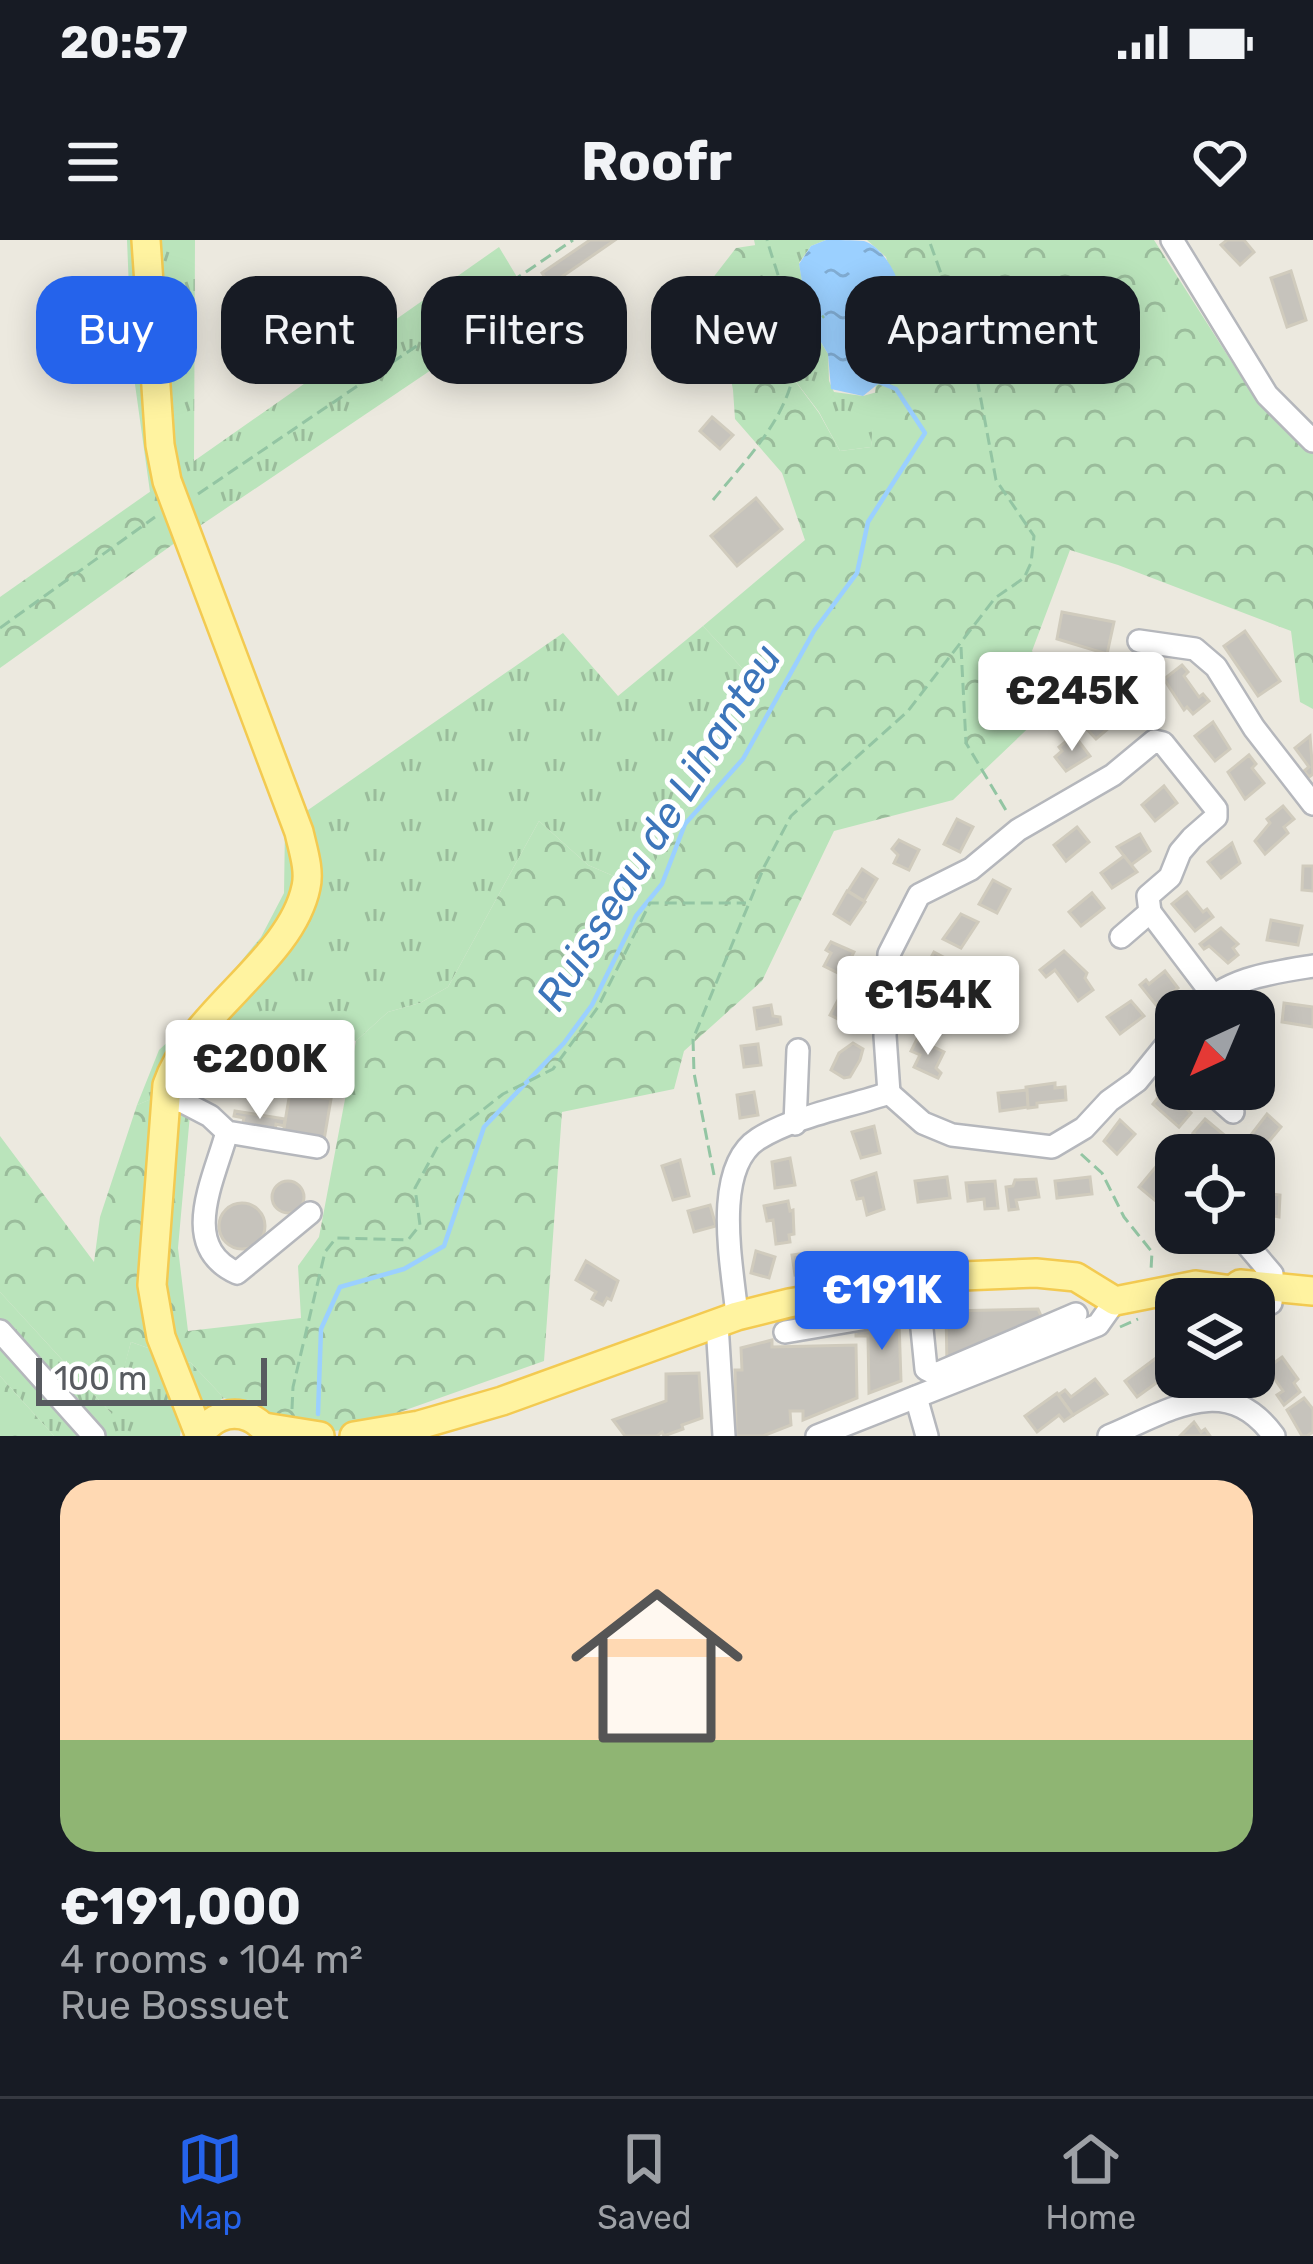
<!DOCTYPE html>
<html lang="en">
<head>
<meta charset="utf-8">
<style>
	body { margin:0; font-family:Rubik,sans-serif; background:#242831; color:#f1f3f6; height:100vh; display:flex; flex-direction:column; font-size:45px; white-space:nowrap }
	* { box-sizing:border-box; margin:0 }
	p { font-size:39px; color:#9ea1a6 }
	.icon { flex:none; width:66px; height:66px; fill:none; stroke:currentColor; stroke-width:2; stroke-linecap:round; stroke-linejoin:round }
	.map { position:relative; height:1196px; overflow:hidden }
	.side { display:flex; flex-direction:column; background:#171b24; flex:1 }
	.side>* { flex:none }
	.guide { position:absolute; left:36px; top:36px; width:1242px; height:108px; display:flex; gap:24px }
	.needle { width:78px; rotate:224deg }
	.tools { position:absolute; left:1155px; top:750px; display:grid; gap:24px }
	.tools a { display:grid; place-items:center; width:120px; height:120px; border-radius:24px; background:#171b24; box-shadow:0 6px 30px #0003; font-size:60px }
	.scale { position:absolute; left:36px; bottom:30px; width:231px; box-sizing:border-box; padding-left:12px; border:6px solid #585b60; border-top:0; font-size:33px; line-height:42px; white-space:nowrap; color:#585b60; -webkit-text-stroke:9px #fff; paint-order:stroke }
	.price { position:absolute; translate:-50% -102px; padding:0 27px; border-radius:12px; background:#fff; color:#222; font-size:39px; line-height:78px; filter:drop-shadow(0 3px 6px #0008) }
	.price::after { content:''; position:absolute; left:50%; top:72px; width:36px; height:27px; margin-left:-18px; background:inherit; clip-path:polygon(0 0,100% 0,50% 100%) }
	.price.active { background:#2563eb; color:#fff }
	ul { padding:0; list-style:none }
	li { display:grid; align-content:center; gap:24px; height:636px; padding:0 60px }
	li+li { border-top:3px solid #363941 }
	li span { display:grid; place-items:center; height:372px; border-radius:36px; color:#555 }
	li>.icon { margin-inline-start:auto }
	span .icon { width:216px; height:216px; fill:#fffc; stroke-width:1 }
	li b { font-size:51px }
	.chip { padding:0 42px; border-radius:36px; background:#171b24; box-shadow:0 6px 30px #0003; font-size:42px; line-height:108px }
	.chip.active { background:#2563eb; color:#fff }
	.status { display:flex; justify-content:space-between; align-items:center; height:84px; padding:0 60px; background:#171b24; direction:ltr }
	.status svg { height:33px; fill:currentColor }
	header { display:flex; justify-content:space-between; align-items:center; height:156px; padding:0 60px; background:#171b24; font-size:54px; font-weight:700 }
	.tabs { display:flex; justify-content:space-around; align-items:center; height:168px; border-top:3px solid #363941; background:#171b24; font-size:33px; color:#9ea1a6 }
	.tabs a { display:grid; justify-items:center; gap:6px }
	.tabs .active { color:#2563eb }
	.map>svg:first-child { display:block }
	.grass { fill:url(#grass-tufts) }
	.forest { fill:url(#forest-crowns) }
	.water { fill:url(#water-ripples) }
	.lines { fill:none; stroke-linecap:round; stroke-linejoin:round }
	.stream { stroke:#9bd0ff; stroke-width:4.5 }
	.building { fill:#c6c3bc; stroke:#d0cbbd; stroke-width:3 }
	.minor-casing { stroke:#b5b7bc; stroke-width:26 }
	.major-casing { stroke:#f3ca51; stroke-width:32 }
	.path { stroke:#93c5a3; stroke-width:3; stroke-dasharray:12 6; stroke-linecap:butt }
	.minor { stroke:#fff; stroke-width:21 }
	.major { stroke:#fff3a0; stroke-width:27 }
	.labels { text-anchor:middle; stroke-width:10; stroke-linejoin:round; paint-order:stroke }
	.water-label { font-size:42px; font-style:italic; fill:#3c75ba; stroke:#fff }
</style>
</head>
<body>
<div class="status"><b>20:57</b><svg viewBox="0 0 49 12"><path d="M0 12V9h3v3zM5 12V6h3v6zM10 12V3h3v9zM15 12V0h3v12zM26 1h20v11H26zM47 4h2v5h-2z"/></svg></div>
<header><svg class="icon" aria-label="menu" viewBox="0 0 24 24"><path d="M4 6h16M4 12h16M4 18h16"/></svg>Roofr<svg class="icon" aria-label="heart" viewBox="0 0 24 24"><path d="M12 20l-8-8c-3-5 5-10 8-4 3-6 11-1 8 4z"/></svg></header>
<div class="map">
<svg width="1313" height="1196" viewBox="0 0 1313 1196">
	<defs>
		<pattern id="grass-tufts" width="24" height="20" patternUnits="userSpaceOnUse" patternTransform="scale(3)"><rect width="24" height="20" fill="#bae4bb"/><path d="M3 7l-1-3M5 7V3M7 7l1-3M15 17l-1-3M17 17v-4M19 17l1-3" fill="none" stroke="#9abc9b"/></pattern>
		<pattern id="forest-crowns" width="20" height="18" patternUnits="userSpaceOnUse" patternTransform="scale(3)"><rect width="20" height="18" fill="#bae4bb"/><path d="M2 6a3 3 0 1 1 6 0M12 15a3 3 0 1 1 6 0" fill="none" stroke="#9abc9b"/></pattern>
		<pattern id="water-ripples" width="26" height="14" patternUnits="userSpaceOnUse" patternTransform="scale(3)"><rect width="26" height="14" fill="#9bd0ff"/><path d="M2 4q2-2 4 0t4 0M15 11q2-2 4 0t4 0" fill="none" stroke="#81acd2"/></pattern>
	</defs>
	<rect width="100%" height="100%" fill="#ece9df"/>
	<g class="grass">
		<path d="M127,0H195L194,221L499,7L532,62L179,300L160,245L150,252L132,123Z"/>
		<path d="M754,0H826L811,6L799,23L809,82L828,114L829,141L834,152L863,156L877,152L871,207L840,211L819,172L781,122Z"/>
		<path d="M703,386L743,429L750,456L740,494L670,593L650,632L625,641L588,625L539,581L448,747L420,763L388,772L356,801L349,799L239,823L137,865L159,810L198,774L261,697L284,653L285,586L563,393L618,456Z"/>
		<path d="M0,1052L111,1173L131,1102L191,1123L224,1158L182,1181L180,1196H54L0,1136Z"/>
	</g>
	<g class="forest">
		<path d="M867,0H1154L1249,149L1313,214V469L1300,462L1291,391L1118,325L1070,310L1032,411L1064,454L953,560L834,591L762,741L684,811L674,849L562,872L544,1121L352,1189L334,1191L279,1180L224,1158L191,1123L131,1102L112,1174L0,1052V896L94,1022L100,977L137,865L193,841L178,1008L188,1091L301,1078L298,1026L319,997L356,801L388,772L420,763L448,747L539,581L588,625L625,641L650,631L670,593L740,494L750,456L743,429L703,386L805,300L782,233L735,179L733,150L712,39L736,8L756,5L781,122L819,173L840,211L871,207L877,129L894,103L903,73L886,17Z"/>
		<path d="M161,244L179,300L0,428V357Z"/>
		<path d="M0,1136L54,1196H0Z"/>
	</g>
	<path class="water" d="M826,0C838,0 853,0 864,1C887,8 907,51 903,73C899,99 877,119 878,144L863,156L831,149L828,114L809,82L799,24L811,6Z"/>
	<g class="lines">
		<path class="stream" d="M318,1174L321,1089L340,1047L404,1029L444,1006L484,887L564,803L592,765L636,676L662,644L685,584L743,519L814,391L857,333L868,282L925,193L896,149L874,140"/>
	</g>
	<g class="building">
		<path d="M590,0H615L550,45L542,33Z"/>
		<path d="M1227,0H1244L1254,12L1240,25L1221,5Z"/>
		<path d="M1291,31L1306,80L1287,87L1271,38Z"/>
		<path d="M712,177L733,195L720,209L700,191Z"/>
		<path d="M756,258L782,289L737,326L711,296Z"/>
		<path d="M1062,372L1114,382L1107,414L1057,399Z"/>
		<path d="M1245,391L1280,441L1258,456L1224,406Z"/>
		<path d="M1182,425L1188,432L1184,436L1199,457L1203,454L1209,461L1193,474L1187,467L1184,470L1164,439Z"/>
		<path d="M1137,441L1153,462L1131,479L1116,458Z"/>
		<path d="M1103,469L1116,482L1096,499L1084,486Z"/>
		<path d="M1213,482L1230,509L1215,521L1195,496Z"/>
		<path d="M1074,495L1090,516L1066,531L1055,517L1062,511L1059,507Z"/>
		<path d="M1310,496L1313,534L1309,537L1304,531L1309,527L1295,508Z"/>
		<path d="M1249,515L1256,524L1252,528L1264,543L1245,559L1228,532Z"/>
		<path d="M1164,546L1177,563L1155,581L1142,565Z"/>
		<path d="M1283,566L1294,579L1284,587L1288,593L1265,614L1255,601L1270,583L1267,579Z"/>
		<path d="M957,579L973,587L960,612L944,604Z"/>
		<path d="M1077,587L1089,602L1066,621L1054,605Z"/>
		<path d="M1140,594L1150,611L1131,625L1117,607Z"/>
		<path d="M899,600L919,610L909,630L894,623L898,615L892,609Z"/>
		<path d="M1232,603L1240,623L1221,638L1208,622Z"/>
		<path d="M1124,616L1137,632L1112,648L1101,633Z"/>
		<path d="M1303,626H1313V651L1302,650Z"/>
		<path d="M862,629L877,639L864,661L848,651Z"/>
		<path d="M993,640L1010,649L997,673L979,664Z"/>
		<path d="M847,651L865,662L850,684L834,674Z"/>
		<path d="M1187,652L1203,672L1207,669L1213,677L1195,691L1172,664Z"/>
		<path d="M1092,653L1104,668L1081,686L1069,672Z"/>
		<path d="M961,674L978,682L961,708L943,699Z"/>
		<path d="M1271,680L1302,686L1298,705L1267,700Z"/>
		<path d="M1221,688L1238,704L1233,708L1238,715L1228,723L1209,706L1204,709L1200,704Z"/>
		<path d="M831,702L854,712L842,735L824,726L831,713L826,710Z"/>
		<path d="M1064,711L1087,733L1085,738L1093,750L1078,761L1055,730L1046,737L1040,730Z"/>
		<path d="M934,712L951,721L939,743L922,734Z"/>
		<path d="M1165,731L1178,748L1156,765L1140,745L1146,740L1149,744Z"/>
		<path d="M846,745L858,752L855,758L860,760L848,784L830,775Z"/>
		<path d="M923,755L939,763L929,784L912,776Z"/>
		<path d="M1131,761L1144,776L1120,794L1107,777Z"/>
		<path d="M1284,763L1313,767V787L1282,782Z"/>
		<path d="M771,765L773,776L780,777L781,784L757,789L754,768Z"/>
		<path d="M917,799L944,812L936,828L941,833L938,838L914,827L920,815L911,811Z"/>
		<path d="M853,803L863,809L860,820L850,837L844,838L831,830L839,813Z"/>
		<path d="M758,804L761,825L744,827L741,806Z"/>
		<path d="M1055,843V848L1065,847L1066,860L1037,863V867L1028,868L1026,847Z"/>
		<path d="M1027,850L1028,867L1000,871L998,853Z"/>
		<path d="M1164,850L1191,873L1179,887L1153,864Z"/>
		<path d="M290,852L331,859L324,900L283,894Z"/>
		<path d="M754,852L758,875L740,878L737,855Z"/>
		<path d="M235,871L285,879L284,886L276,884L275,892L242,887L244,878L234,876Z"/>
		<path d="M1267,874L1281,887L1260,912L1247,900Z"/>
		<path d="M1205,879L1229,899L1217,914L1193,893Z"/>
		<path d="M1120,880L1135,894L1117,914L1104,901Z"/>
		<path d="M874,886L880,913L861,918L852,892Z"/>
		<path d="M1164,917L1175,926L1157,962L1139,947Z"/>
		<path d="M790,918L795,945L775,948L772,922Z"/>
		<path d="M680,920L689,956L673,960L662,926Z"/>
		<path d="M876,933L884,969L867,975L863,958L857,959L852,941Z"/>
		<path d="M947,937L950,958L918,962L915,941Z"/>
		<path d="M1090,937L1092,954L1057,958L1055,941Z"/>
		<path d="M1036,939L1039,957L1016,960L1018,969L1009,970L1006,947L1013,946L1015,940Z"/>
		<circle cx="288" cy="957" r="16"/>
		<path d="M995,941L998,968L985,969L984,959L968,961L966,943Z"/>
		<path d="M1255,952L1280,955L1279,977L1254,972Z"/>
		<path d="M788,961L790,971L793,970L794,994L789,995L790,1002L776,1004L773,980L767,981L764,966Z"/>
		<circle cx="242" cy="986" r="23"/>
		<path d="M710,965L716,986L694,992L688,971Z"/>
		<path d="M756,1011L775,1017L769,1038L751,1033Z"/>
		<path d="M800,1014L801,1017L815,1015L817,1031L795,1035L792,1015Z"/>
		<path d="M586,1021L618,1041L611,1060L607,1058L603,1065L592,1059L596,1052L576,1040Z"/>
		<path d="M1038,1069L1045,1085L947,1125L946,1071Z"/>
		<path d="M899,1082L901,1141L869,1153L868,1096H856V1084Z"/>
		<path d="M772,1100V1107L856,1105L857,1158L803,1180V1171H790L791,1185L763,1196H736L735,1130H742L741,1108Z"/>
		<path d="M1282,1117L1298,1139L1294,1143L1300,1152L1284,1165L1277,1155L1283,1151L1267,1128Z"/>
		<path d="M1156,1118L1175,1141L1165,1149L1159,1141L1137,1157L1125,1141Z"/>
		<path d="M699,1133L702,1178L682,1185L683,1189L664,1196L662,1192L657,1196H625L613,1180L666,1161V1134Z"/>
		<path d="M1095,1139L1107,1154L1073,1175L1058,1155L1065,1150L1071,1157Z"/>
		<path d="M1057,1153L1073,1175L1064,1181L1059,1175L1037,1192L1025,1176Z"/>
		<path d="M1304,1158L1313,1169V1192L1307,1196H1302L1287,1170Z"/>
		<path d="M1194,1182L1201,1192L1205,1189L1210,1196H1180Z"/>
	</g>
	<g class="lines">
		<g class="minor-casing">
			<g id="minor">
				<path d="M1172,0L1267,155L1313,201"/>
				<path d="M1139,401L1195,409L1216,427L1254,488L1313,564"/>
				<path d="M1150,672L1212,754"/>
				<path d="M1195,771C1228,738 1269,733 1313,726"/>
				<path d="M1207,849L1233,872"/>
				<path d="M889,853L885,796L889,714L919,655L971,629L1018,590L1113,535L1154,501L1163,503L1216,569V577L1192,598L1180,612L1170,637L1148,656L1150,672L1121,697"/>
				<path d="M165,858L183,862L210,876L227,892L317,907"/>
				<path d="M795,884L798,810"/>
				<path d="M227,892C214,940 178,1006 237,1033L310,973"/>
				<path d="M1237,993L1272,1034L1271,1063"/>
				<path d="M737,1076C733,1029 711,929 758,899C795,876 848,867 889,853L923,883L952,895L1052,907L1084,888L1109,861L1137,841L1176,793"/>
				<path d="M717,1084L724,1196"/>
				<path d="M0,1091L94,1196"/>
				<path d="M785,1092L920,1069L926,1129L936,1134L1076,1074"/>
				<path d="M916,1157L927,1196"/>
				<path d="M817,1196L1098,1085L1115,1061"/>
				<path d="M1109,1196C1169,1171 1226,1130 1274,1196"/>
			</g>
		</g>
		<g class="major-casing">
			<g id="major">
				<path d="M146,0L160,205L167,241L299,592C303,610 310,630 306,647C291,720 192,771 167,845L152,1045L161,1097L200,1196"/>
				<path d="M1232,1050L1240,1044L1313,1051"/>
				<path d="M264,1187L320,1196"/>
				<path d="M199,1196C218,1167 251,1167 270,1196"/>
				<path d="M354,1196L419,1185L502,1161L737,1076L789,1063L938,1037L1036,1033L1076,1037L1115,1061L1196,1045L1232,1050L1250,1059"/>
			</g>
		</g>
		<g class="path">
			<path d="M794,100L824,76"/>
			<path d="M198,254L573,0"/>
			<path d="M713,260C745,221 792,174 795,121C796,82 778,37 767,0"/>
			<path d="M0,388L155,277"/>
			<path d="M961,407L966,503L1007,572"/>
			<path d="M1081,914L1102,933L1124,977L1152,1012L1151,1030"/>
			<path d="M714,935L694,833L693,799L764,627L791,576L908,471L995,358L1024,338L1031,323L1034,296L996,240L975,128L929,0"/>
			<path d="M1120,1087L1138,1079"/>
			<path d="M1254,1130L1275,1081"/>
			<path d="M292,1169L293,1147L325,1012L336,998L408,1000L420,985L415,948L439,904L503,854L553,829L598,767L650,663H746"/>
		</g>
		<use href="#minor" class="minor"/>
		<use href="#major" class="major"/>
	</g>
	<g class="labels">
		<g class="water-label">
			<text transform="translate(658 587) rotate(-58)" y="15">Ruisseau de Lihanteu</text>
		</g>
	</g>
</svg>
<div class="tools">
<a><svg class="needle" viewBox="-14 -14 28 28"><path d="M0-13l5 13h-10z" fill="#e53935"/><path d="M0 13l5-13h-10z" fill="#9ea1a6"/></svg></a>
<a><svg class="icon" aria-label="locate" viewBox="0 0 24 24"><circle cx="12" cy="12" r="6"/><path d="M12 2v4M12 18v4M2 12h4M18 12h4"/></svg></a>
<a><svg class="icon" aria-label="layers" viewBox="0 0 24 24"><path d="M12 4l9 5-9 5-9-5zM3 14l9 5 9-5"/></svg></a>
</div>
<div class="scale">100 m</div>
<b class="price" style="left:1072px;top:514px">€245K</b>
<b class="price" style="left:928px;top:818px">€154K</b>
<b class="price" style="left:260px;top:882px">€200K</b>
<b class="price active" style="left:882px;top:1113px">€191K</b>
<div class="guide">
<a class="chip active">Buy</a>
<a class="chip">Rent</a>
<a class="chip">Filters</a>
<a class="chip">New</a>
<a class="chip">Apartment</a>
</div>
</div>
<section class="side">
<ul>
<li><span style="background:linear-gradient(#ffd9b3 70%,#8fb573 0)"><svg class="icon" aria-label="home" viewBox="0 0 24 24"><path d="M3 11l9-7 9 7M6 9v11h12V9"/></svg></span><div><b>€191,000</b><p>4 rooms · 104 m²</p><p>Rue Bossuet</p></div></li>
</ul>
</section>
<nav class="tabs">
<a class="active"><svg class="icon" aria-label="map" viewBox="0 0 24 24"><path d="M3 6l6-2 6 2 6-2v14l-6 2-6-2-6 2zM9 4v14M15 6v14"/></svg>Map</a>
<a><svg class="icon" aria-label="saved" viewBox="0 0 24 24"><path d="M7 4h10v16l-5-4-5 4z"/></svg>Saved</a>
<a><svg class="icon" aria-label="home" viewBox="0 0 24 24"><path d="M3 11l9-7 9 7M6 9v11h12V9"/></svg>Home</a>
</nav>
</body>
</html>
